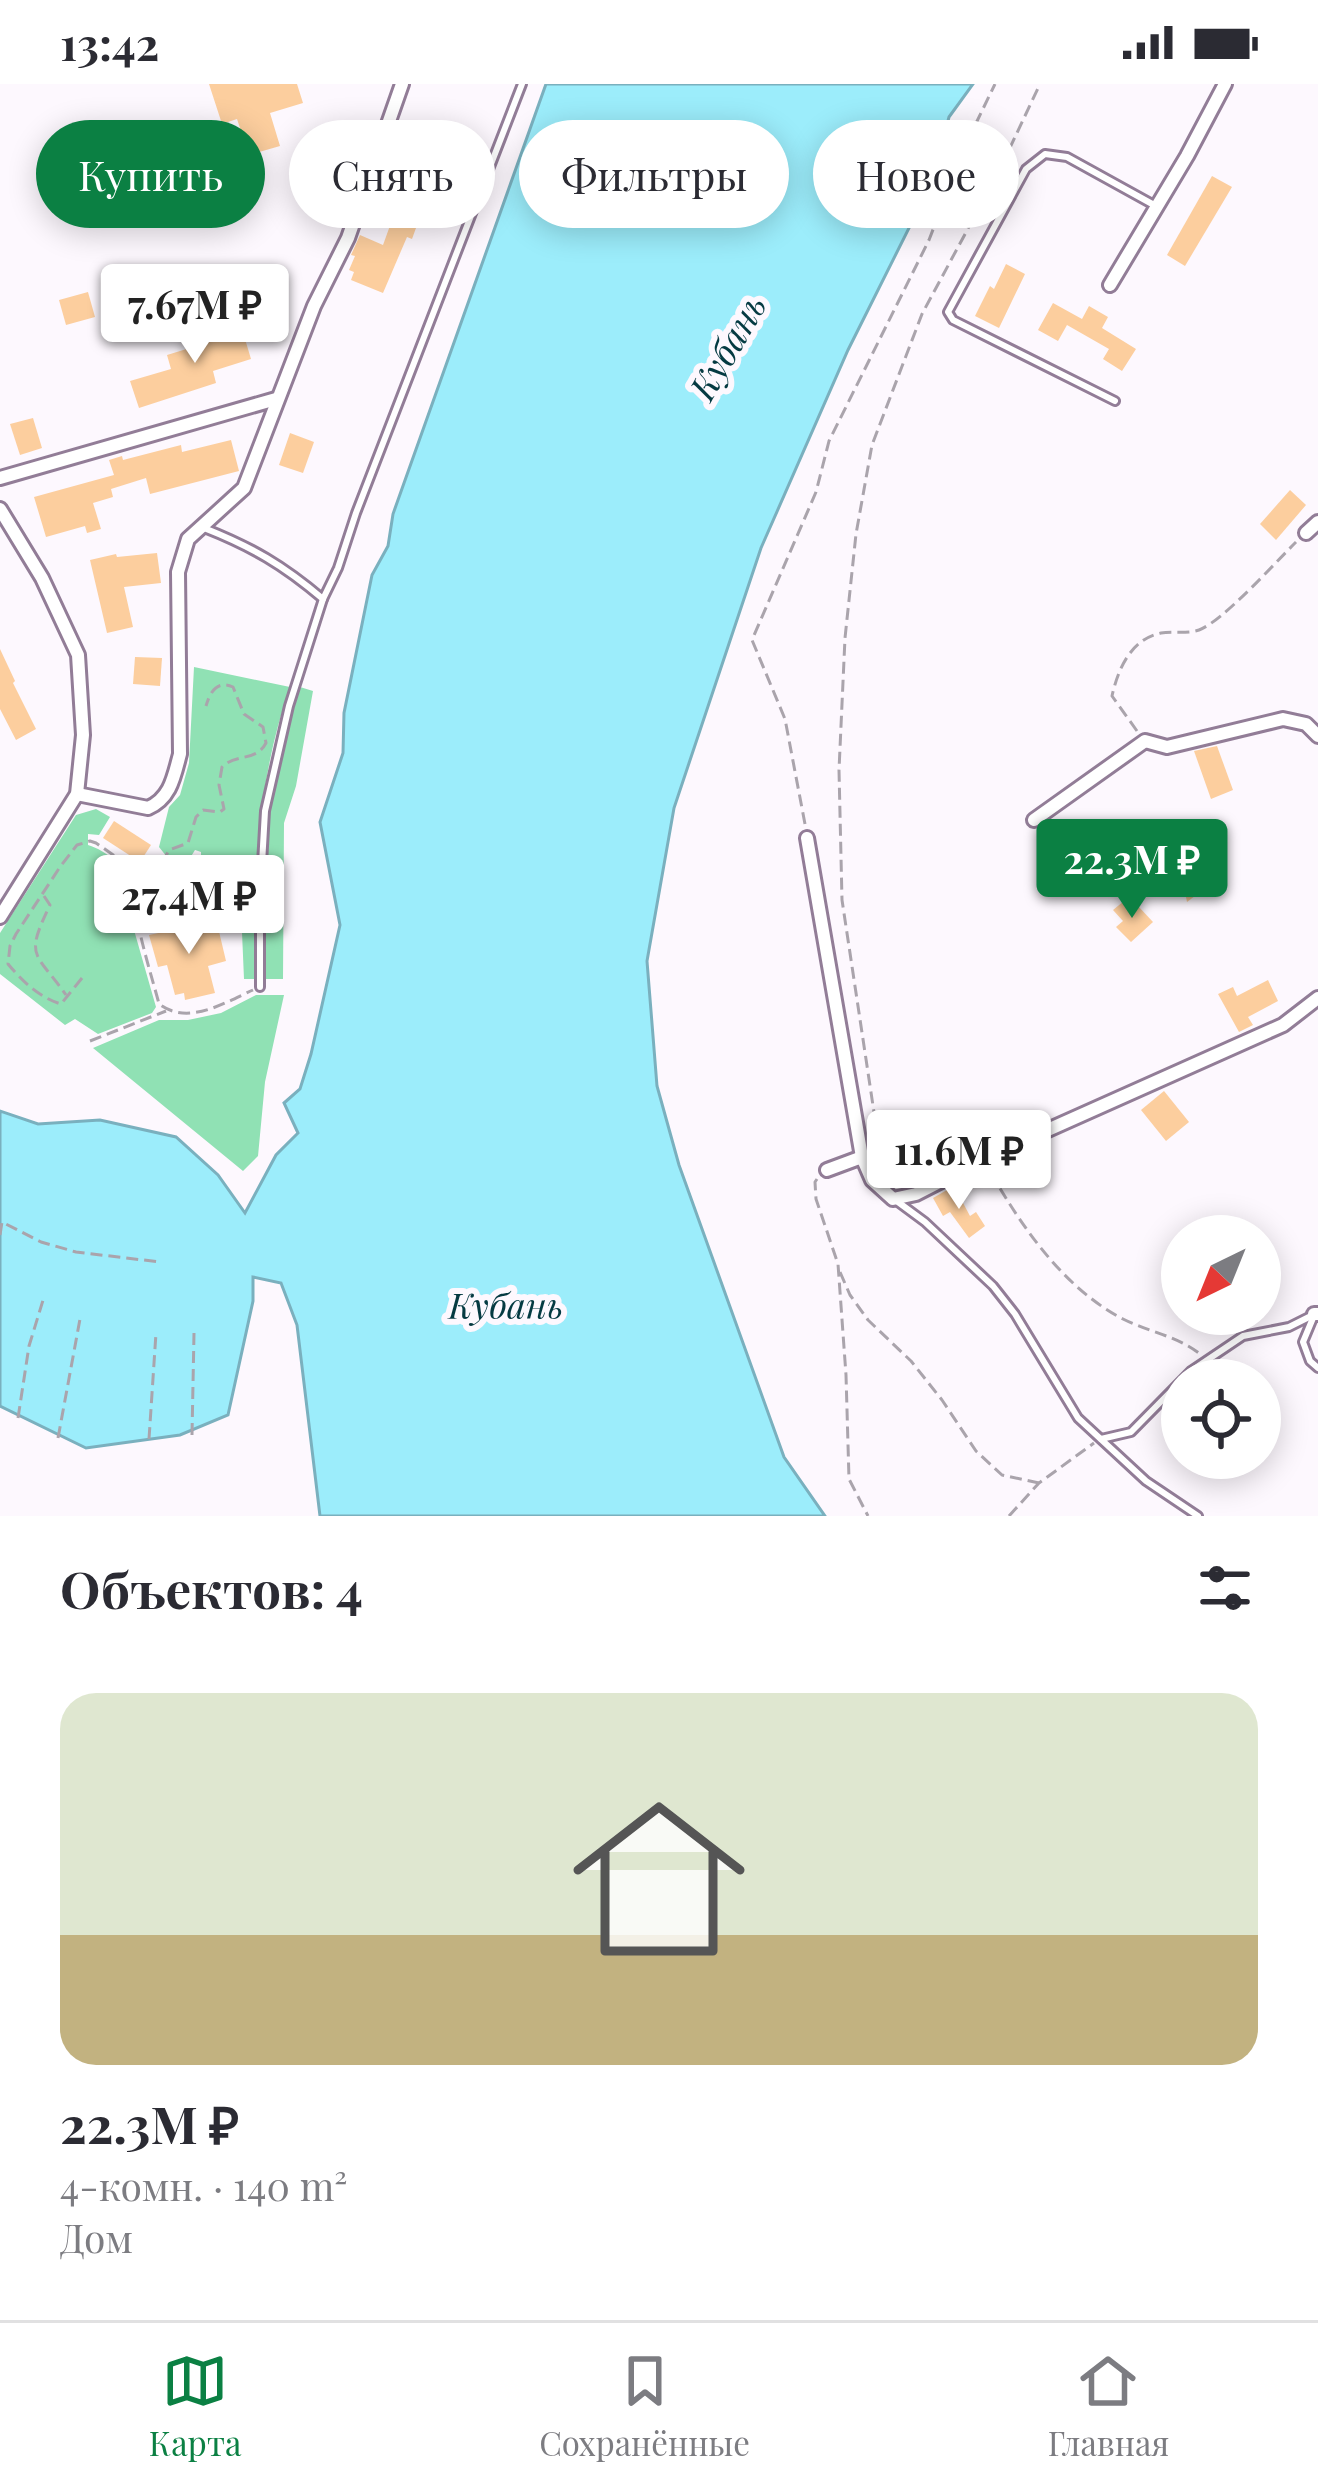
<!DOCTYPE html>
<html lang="ru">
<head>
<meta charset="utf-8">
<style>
	body { margin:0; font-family:"Playfair Display",serif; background:#f7f7f7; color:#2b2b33; height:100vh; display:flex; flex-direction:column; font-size:45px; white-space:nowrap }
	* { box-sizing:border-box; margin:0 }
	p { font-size:39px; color:#7c7c81 }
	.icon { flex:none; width:66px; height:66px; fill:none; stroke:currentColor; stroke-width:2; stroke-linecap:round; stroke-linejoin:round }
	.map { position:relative; height:1432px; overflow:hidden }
	.details { display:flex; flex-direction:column; background:#fff; flex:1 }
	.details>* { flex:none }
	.guide { position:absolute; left:36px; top:36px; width:1248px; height:108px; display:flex; gap:24px }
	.needle { width:78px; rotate:223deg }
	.tools { position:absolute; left:1161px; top:1131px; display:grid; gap:24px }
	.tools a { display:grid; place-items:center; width:120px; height:120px; border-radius:50%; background:#fff; box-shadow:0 6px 30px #0003; font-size:60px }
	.price { position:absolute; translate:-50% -102px; padding:0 27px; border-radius:12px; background:#fff; color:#222; font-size:39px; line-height:78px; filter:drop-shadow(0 3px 6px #0008) }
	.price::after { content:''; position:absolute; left:50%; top:72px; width:36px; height:27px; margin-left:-18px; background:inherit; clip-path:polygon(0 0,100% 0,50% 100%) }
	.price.current { background:#0b8043; color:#fff }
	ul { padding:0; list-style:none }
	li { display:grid; align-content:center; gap:24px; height:636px; padding:0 60px }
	li span { display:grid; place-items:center; height:372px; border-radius:36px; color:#555 }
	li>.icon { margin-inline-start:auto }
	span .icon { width:216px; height:216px; fill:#fffc; stroke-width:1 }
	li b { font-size:51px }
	h2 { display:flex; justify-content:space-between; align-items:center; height:144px; padding:0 60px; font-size:51px }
	.tag { padding:0 42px; border-radius:54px; background:#fff; box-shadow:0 6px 30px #0003; font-size:42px; line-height:108px }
	.tag.current { background:#0b8043; color:#fff }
	.status { display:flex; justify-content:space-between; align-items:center; height:84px; padding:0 60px; background:#fff; direction:ltr }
	.status svg { height:33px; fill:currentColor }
	.dock { display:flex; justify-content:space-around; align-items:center; height:168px; border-top:3px solid #e1e1e2; background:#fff; font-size:33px; color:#7c7c81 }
	.dock a { display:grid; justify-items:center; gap:6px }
	.dock .current { color:#0b8043 }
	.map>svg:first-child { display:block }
	.forest { fill:#90e1b4 }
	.water { fill:#9cedfb; stroke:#7ab0be; stroke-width:3 }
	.building { fill:#fcce9e }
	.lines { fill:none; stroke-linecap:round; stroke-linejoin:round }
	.lane-casing { stroke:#927d97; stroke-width:12 }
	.street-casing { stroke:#927d97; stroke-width:18 }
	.path { stroke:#aaa4ac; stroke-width:3; stroke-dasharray:12 6; stroke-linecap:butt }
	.lane { stroke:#fff; stroke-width:6 }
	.street { stroke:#fff; stroke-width:12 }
	.labels { text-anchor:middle; stroke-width:12; stroke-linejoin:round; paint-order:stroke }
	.water-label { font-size:36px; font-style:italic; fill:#053a42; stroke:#fdf8fe }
</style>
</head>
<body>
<div class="status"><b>13:42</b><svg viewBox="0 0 49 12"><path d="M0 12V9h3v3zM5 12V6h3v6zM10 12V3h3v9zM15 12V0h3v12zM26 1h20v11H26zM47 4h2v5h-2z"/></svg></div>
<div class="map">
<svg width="1318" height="1432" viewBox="0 0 1318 1432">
	<rect width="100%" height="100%" fill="#fdf8fe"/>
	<g class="forest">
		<path d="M194,583L290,603C256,701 254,792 256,895H244L241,825L230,809C207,807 201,789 201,768L195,766L187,779L171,778L159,763L169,723L180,711L189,679Z"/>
		<path d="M300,603L313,607L296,702L284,739L283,895H264L267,726L292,621Z"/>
		<path d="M96,725L110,733L99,751L88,750V761C110,768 130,786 124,811L156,923L152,929L98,950L75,935L65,941L0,890V849L76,731Z"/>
		<path d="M256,911H284L265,998L258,1072L243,1087L93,964L159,936H188L221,929Z"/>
	</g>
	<path class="water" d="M546,0H973L949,33L932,98L848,266L761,464L674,724L647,877L657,1002L679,1081L784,1373L825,1432H320L297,1241L281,1199L253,1193V1217L228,1331L180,1351L86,1364L0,1322V1027L38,1040L100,1036L176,1053L218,1091L245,1129L276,1071L298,1049L284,1019L300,1005L311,970L340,841L320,738L343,669L344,629L372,491L388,462L393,430Z"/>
	<g class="building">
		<path d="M209,0H297L303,19L270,29L280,62L249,71L237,35L222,40Z"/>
		<path d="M398,52L445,72L438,87L415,77L409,92L386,82Z"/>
		<path d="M1212,92L1232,103L1185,182L1167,171Z"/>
		<path d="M400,114L424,122L412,155L407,153L383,209L351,196L354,188L349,186L355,172L351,171L360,151L383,161Z"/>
		<path d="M1006,180L1025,190L999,244L975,232L990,202L994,205Z"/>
		<path d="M88,208L95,233L66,241L59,216Z"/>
		<path d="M1053,219L1082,235L1089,222L1108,233L1102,244L1136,265L1122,287L1103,275L1109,265L1067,241L1058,257L1038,246Z"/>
		<path d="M223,235L224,239L239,235L251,275L213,287L216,299L139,324L130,297L171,285L167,271L216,256L211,239Z"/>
		<path d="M33,334L42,364L20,371L10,340Z"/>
		<path d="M290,349L314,358L303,389L279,381Z"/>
		<path d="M231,356L239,387L150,410L146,394L111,405L113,413L93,419L101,445L87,449L85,442L46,453L34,413L114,391L109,376L122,372L123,376L181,361L182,368Z"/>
		<path d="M1290,406L1306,421L1276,456L1260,440Z"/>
		<path d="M157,469L161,499L124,503L133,543L107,549L90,476L116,470L117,473Z"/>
		<path d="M0,565L15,597L13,599L36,645L16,656L0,625Z"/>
		<path d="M135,573L162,574L160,602L133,600Z"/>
		<path d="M1217,662L1233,706L1211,715L1194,667Z"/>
		<path d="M114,737L151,761L140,778L103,754Z"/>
		<path d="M1198,740L1214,758L1190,778L1208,802L1187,818L1185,808H1180V801L1175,800L1173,785L1166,775L1191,756L1186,750Z"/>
		<path d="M1087,744L1113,772L1093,790L1067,762Z"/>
		<path d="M1124,817L1133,827L1138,822L1153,838L1131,858L1116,843L1123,837L1113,826Z"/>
		<path d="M183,839L185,847L217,839L226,877L208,882L215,909L185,916L184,909L175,911L167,881L158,883L149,851L163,848L162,844Z"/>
		<path d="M1268,896L1278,917L1248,933L1253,941L1239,948L1218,910L1233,903L1237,912Z"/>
		<path d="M1164,1007L1189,1038L1166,1057L1141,1026Z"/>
		<path d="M954,1102L970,1132L976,1128L985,1142L969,1154L950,1128L943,1132L933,1114Z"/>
	</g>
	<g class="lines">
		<g class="lane-casing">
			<g id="lane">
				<path d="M1115,317L953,236L948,228L1026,85L1045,70L1067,73L1154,121"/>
				<path d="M204,444C252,463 283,481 323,515"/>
				<path d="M260,903V815L265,727L289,622L323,515L338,484L356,429L522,0"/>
				<path d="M898,1118L925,1138L993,1202L1015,1230L1078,1334L1146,1397L1198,1432"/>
				<path d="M1313,1234L1303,1258L1310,1277L1318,1284"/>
				<path d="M1101,1355L1131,1348L1191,1287L1243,1252L1289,1243L1311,1232"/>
			</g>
		</g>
		<g class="street-casing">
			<g id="street">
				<path d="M1110,201L1187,72L1225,0"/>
				<path d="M0,394L276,315"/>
				<path d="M0,425L42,494L78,571L83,651L77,710L0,833"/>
				<path d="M1306,449L1318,438"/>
				<path d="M77,710L148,724C171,714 174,692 180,670L178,488L188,455L244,404L314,222L348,154L402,0"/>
				<path d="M1034,736L1145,657L1167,663L1283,635L1306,640L1318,652"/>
				<path d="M807,754L862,1073"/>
				<path d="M827,1086L862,1073L872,1096L893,1115L916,1110L994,1070L1283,941L1318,914"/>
				<path d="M1314,1230H1318"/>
			</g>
		</g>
		<g class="path">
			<path d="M1137,647L1112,612C1118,585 1131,555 1161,549C1173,547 1188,550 1199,546C1223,537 1275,479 1296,458"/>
			<path d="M805,740L785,635L752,556L816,408L829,357L929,156L966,60L995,0"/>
			<path d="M162,779L169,766L188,759L196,733L203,726L220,728L224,725L219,701L222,683C236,669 256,678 266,659L263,643L244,630L233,603C217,596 210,608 206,622"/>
			<path d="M44,812L50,821C24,875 35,867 66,911"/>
			<path d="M187,838C197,813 168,761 139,786C121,800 153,895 159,920C188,942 224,919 253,906"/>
			<path d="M82,894L61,920C40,914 22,897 8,880L10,862L16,850L60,783L77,761L90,757L96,759L135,786"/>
			<path d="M90,957L166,927"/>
			<path d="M991,1089C1023,1145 1065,1205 1123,1235C1149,1248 1177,1252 1200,1270"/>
			<path d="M886,1090L880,1068L842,816L839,686L845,554L856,450L872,361L922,230L999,87L1040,0"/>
			<path d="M817,1095L815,1098L816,1115L838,1180L846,1291L849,1395L868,1432"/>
			<path d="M0,1151L2,1138L41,1158L76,1168L160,1178"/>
			<path d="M840,1188L850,1211L868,1236L911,1277L942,1316L976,1367L1002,1391L1039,1399"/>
			<path d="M18,1334L29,1262L44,1213"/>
			<path d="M192,1351L194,1249"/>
			<path d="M58,1354L80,1235"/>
			<path d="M149,1355L156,1249"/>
			<path d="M1009,1432L1039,1399L1094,1359"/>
		</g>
		<use href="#lane" class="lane"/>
		<use href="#street" class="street"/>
	</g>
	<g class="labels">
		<g class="water-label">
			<text transform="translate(728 263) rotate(-60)" y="13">Кубань</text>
			<text x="506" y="1235">Кубань</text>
		</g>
	</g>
</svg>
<div class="tools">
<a><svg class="needle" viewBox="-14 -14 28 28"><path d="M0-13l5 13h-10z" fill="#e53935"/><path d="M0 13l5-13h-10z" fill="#7c7c81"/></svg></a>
<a><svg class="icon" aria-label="locate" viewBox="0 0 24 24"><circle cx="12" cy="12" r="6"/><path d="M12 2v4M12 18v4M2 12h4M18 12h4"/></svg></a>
</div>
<b class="price" style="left:195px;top:282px">7.67M ₽</b>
<b class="price current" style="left:1132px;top:837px">22.3M ₽</b>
<b class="price" style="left:189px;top:873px">27.4M ₽</b>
<b class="price" style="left:959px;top:1128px">11.6M ₽</b>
<div class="guide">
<a class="tag current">Купить</a>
<a class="tag">Снять</a>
<a class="tag">Фильтры</a>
<a class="tag">Новое</a>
</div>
</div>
<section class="details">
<h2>Объектов: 4<svg class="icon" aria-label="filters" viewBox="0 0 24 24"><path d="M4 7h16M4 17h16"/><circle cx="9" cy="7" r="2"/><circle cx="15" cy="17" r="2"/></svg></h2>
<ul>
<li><span style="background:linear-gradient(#dfe7d0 65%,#c2b280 0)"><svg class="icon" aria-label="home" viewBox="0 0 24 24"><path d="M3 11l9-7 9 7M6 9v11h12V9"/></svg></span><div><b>22.3M ₽</b><p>4-комн. · 140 m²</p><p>Дом</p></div></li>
</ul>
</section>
<nav class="dock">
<a class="current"><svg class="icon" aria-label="map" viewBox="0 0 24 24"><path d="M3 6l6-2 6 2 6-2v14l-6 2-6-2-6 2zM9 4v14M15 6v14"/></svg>Карта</a>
<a><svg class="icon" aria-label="saved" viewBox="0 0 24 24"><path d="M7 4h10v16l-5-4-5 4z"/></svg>Сохранённые</a>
<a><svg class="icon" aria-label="home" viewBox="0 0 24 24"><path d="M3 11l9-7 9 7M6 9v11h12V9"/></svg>Главная</a>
</nav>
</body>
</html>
